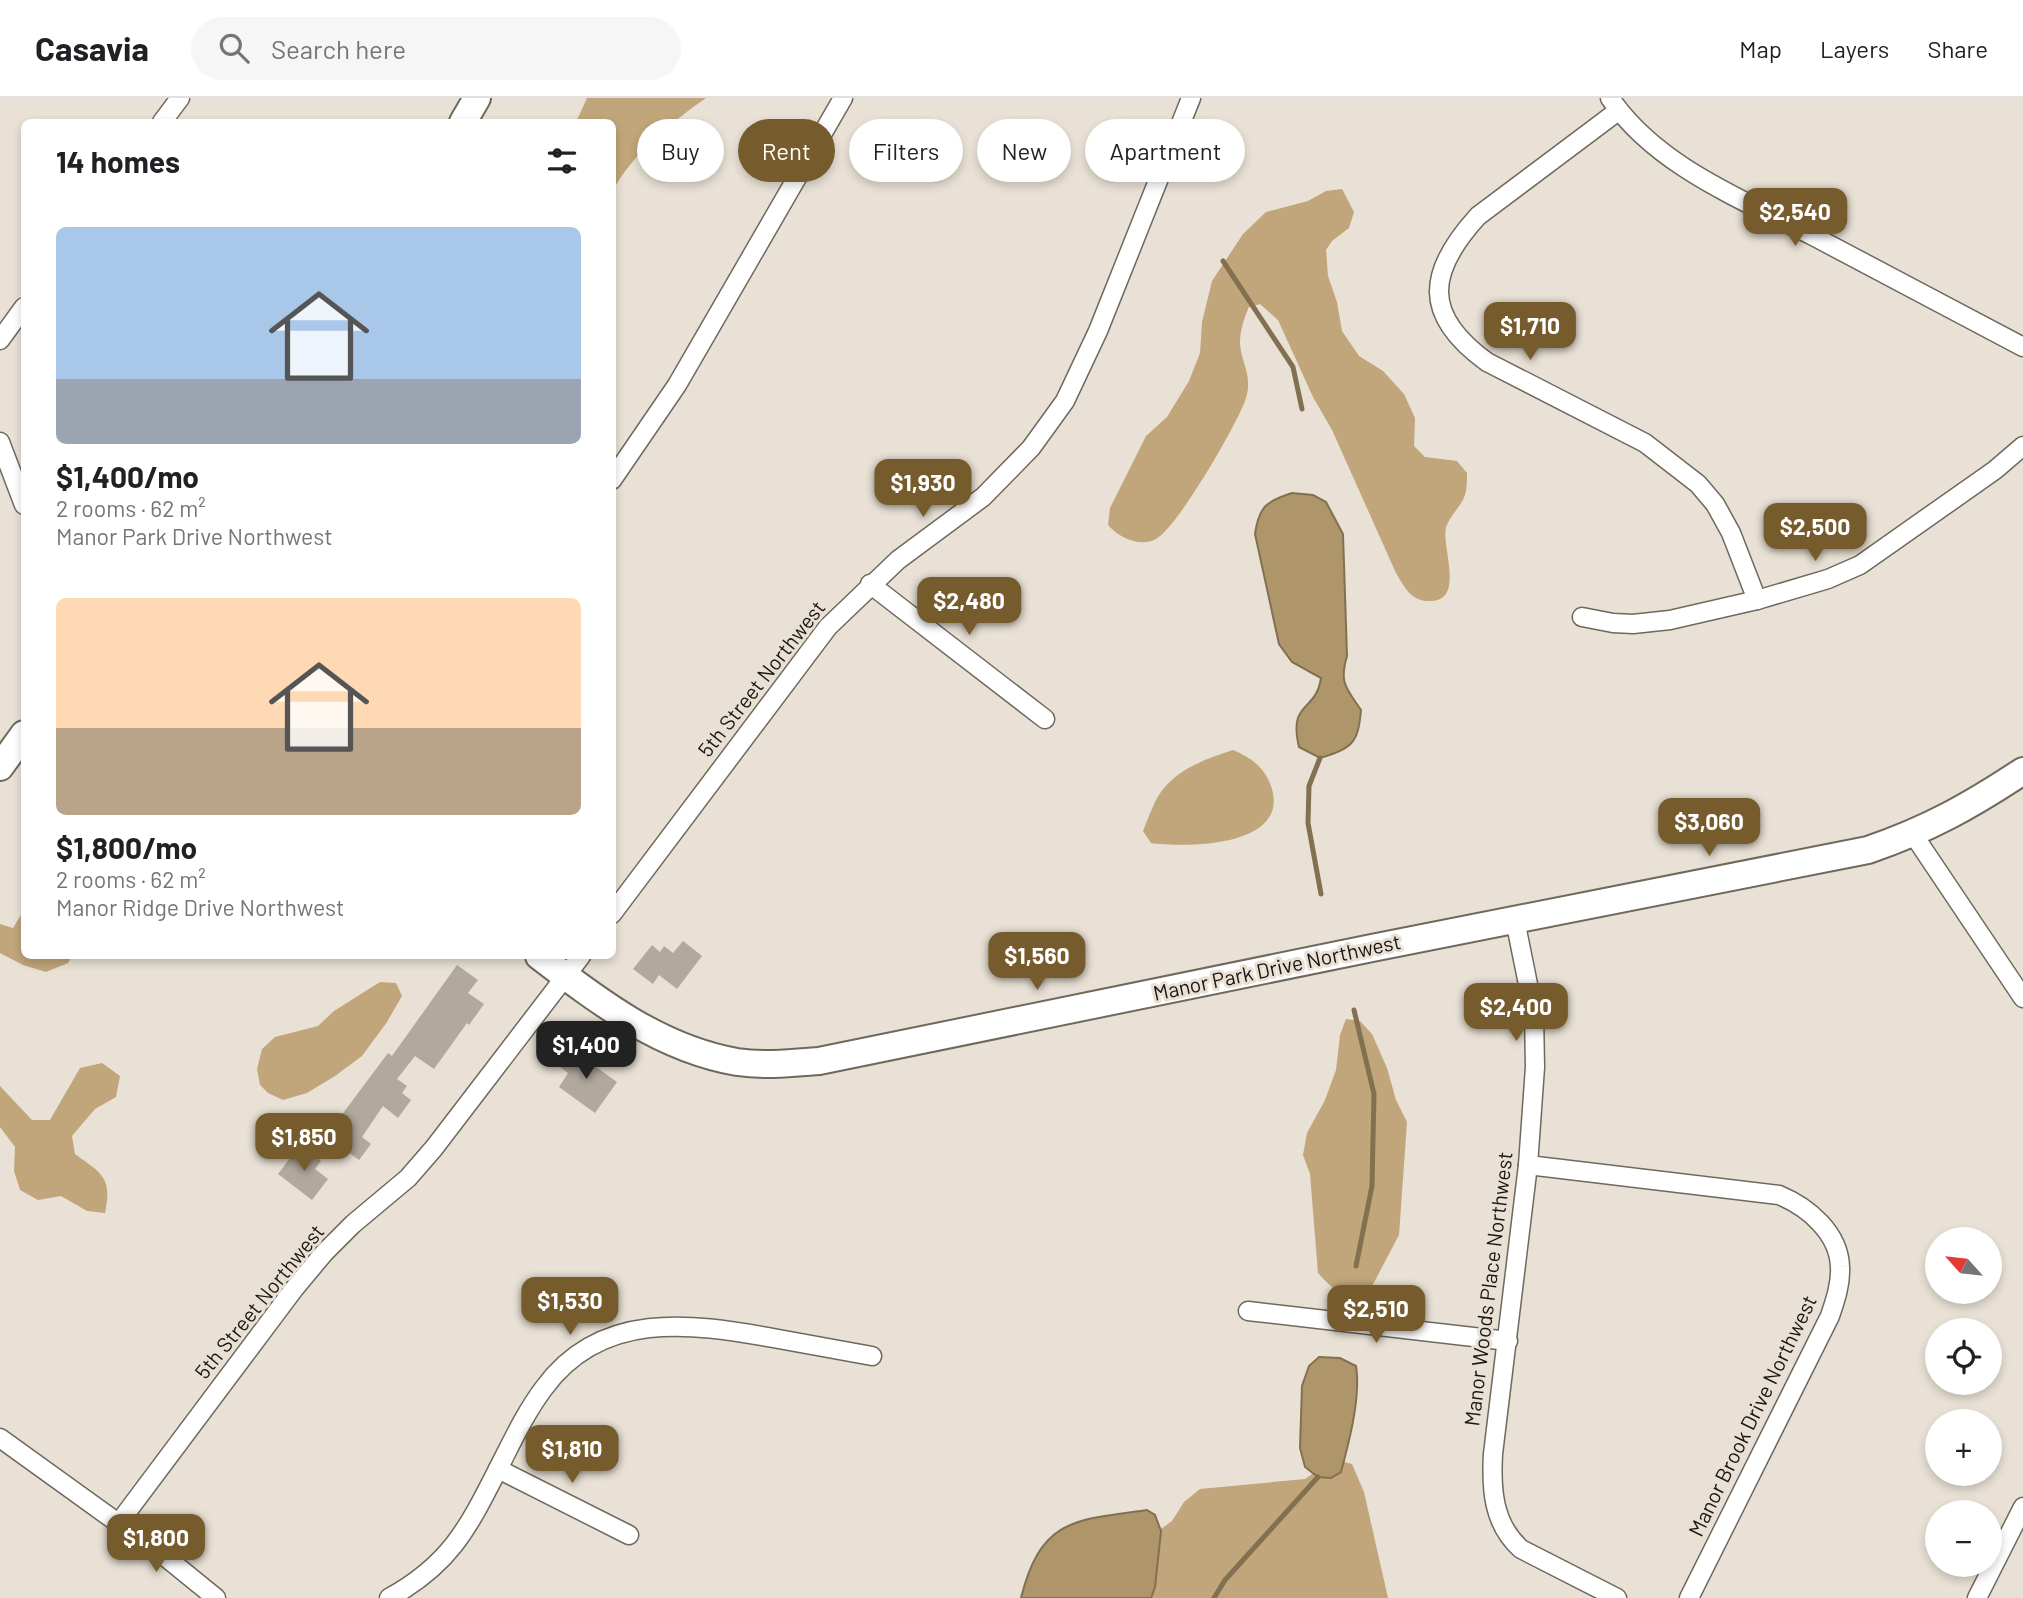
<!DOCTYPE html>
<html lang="en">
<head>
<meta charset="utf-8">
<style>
	body { margin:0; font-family:Barlow,sans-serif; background:#f6f6f6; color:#202124; height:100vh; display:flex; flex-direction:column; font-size:26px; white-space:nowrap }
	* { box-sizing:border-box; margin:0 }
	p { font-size:23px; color:#757577 }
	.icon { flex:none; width:38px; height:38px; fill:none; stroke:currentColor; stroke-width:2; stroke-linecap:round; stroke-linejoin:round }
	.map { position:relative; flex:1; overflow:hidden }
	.side { position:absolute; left:21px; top:21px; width:595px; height:840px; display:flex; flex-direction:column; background:#fff; border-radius:10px; box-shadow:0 4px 10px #0003 }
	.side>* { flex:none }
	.top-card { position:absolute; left:637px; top:21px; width:665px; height:63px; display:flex; gap:14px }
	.needle { width:46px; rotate:297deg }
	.buttons { position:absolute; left:1925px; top:1129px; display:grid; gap:14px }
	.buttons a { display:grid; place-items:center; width:77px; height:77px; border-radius:50%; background:#fff; box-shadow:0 4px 10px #0003; font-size:35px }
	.price { position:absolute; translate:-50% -60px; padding:0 16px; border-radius:14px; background:#765c2d; color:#fff; font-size:23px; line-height:46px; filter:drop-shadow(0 2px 4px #0008) }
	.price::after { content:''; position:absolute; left:50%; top:42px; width:21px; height:16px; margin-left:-10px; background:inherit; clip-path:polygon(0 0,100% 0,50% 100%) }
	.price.on { background:#222; color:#fff }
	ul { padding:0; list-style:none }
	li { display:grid; align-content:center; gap:14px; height:371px; padding:0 35px }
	li span { display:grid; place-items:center; height:217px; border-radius:10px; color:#555 }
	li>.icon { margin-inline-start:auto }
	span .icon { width:126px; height:126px; fill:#fffc; stroke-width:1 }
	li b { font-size:30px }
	h2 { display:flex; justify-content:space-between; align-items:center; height:84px; padding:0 35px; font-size:30px }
	.chip { padding:0 24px; border-radius:32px; background:#fff; box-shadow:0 4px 10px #0003; font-size:24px; line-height:63px }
	.chip.on { background:#765c2d; color:#fff }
	header { display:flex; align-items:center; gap:42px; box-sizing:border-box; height:98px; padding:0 35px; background:#fff; border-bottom:2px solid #e0e0e0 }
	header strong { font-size:33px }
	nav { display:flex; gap:38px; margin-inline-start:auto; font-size:24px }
	.search { width:490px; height:63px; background:#f6f6f6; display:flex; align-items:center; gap:18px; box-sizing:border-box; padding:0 24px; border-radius:38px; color:#757577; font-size:26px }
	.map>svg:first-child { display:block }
	.forest { fill:#c0a67a }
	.water { fill:#af966a; stroke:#827050; stroke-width:2 }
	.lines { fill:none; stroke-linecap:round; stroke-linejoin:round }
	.stream { stroke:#827050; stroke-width:5 }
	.building { fill:#b1a99d }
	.street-casing { stroke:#6f685d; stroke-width:21 }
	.secondary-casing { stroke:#6f685d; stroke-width:30 }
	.street { stroke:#fff; stroke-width:18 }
	.secondary { stroke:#fff; stroke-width:26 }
	.labels { text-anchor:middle; stroke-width:6; stroke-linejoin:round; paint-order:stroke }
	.street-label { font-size:21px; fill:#1a1713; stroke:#e9e1d5 }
</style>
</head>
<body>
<header>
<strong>Casavia</strong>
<div class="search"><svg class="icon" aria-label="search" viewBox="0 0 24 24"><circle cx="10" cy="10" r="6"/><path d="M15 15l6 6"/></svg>Search here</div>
<nav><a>Map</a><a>Layers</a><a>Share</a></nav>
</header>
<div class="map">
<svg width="2023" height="1500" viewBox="0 0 2023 1500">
	<rect width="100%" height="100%" fill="#e9e1d5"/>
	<g class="forest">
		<path d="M587,0H706C673,23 631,57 613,93L612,24H576Z"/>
		<path d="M1342,91L1354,114L1349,130L1332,143L1326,152L1328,178L1337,204L1342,233L1359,258L1383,273L1404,296L1415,320L1414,348L1425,359L1457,363L1467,375C1467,382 1467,391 1465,397C1461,409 1449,418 1446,430C1441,449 1467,506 1427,503C1410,502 1404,488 1396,475L1332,332L1313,299L1278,222L1260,206L1249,209C1244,220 1240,233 1240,245C1241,266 1254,278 1245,303C1236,328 1177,430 1156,441C1140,450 1118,439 1108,427L1110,410L1146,338L1167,319L1189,283L1200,255L1202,224L1212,183L1243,136L1266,114L1308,103L1326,93Z"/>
		<path d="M1233,652C1252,660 1264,669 1271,688C1292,749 1187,750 1151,745L1143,733C1147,723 1151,712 1156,702C1171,673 1205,661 1233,652Z"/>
		<path d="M24,812V858H72L68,865L46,874L23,867L0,855V826L13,830Z"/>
		<path d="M380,884L396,885L402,898L387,924L362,958L335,978L307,995L283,1002L268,995L260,987L257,971L262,951L275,939L318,928L334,913Z"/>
		<path d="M1346,921L1360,923L1372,936L1387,970L1396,1002L1407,1024L1399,1137L1369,1194C1344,1203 1334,1192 1318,1175L1310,1076L1303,1057L1307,1035L1325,1002L1336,972L1340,937Z"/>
		<path d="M102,965L120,978L116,999L95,1011L72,1038L75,1056C101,1075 113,1079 105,1115L87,1113L61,1098L38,1102L20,1092L14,1073L15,1049L0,1029V988L32,1022H50L80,970Z"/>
		<path d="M1334,1361L1352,1366L1364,1394L1388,1500H1139L1154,1436L1172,1423L1184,1404L1200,1391L1305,1381Z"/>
	</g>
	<g class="water">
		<path d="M1292,395L1313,397L1326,404L1343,436L1347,558C1339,585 1346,590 1361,612C1358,646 1352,650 1320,660L1299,649C1288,602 1316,615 1321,580L1292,564L1279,546L1255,436C1259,408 1267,403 1292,395Z"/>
		<path d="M1319,1259L1340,1260L1356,1268C1361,1299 1349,1344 1341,1374L1331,1380L1318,1379L1305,1369L1300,1350L1302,1288L1309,1268Z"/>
		<path d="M1147,1412L1155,1417L1161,1433L1155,1489L1151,1500H1021C1041,1420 1075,1422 1147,1412Z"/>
	</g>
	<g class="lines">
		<g class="stream">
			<path d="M1223,163L1293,269L1302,311"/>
			<path d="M1320,660L1309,688L1308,725L1321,796"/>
			<path d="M1354,912L1374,996L1372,1088L1356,1168"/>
			<path d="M1214,1500L1225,1482L1318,1379"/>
		</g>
	</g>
	<g class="building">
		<path d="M683,843L702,858L677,891L659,877L653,886L633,871L652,847L660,854L664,848L673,855Z"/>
		<path d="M457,867L478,882L468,895L484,906L469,927L467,925L434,971L415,958L397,981L407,988L402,995L411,1002L398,1020L383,1008L362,1039L371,1046L359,1062L326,1038L388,955L392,958Z"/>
		<path d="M571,951L617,984L595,1015L559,989L568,975L559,968Z"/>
		<path d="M300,1047L321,1063L315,1071L328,1081L312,1102L278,1076Z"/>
	</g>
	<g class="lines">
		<g class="street-casing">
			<g id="street">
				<path d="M1610,0C1657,69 1744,102 1815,139C1884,176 1954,212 2023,249"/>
				<path d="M1618,13L1478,118C1427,174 1422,217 1487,264L1645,345L1698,386L1715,406L1731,435L1757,502"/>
				<path d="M162,24L180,0"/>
				<path d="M0,242L24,209"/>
				<path d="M0,344L24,407"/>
				<path d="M612,382L677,287L843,0"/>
				<path d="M870,486L1045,621"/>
				<path d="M1582,519L1613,525L1633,526L1670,522L1757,502L1828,481L1860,467L1995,372L2023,348"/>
				<path d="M1913,736L2023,900"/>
				<path d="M612,816L828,529L898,462L983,399L1031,350L1065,303L1098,233L1191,0"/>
				<path d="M1515,822L1534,916L1535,969L1528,1067L1493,1356C1491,1391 1493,1426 1521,1451L1617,1500"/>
				<path d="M1528,1067L1779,1097C1808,1109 1839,1135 1840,1169C1841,1186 1835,1203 1830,1218L1689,1500"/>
				<path d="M1248,1213L1508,1243"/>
				<path d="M0,1340L168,1461L216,1500"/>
				<path d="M498,1371L629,1437"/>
				<path d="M118,1426L294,1191L324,1155L353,1126L408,1080L434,1050L581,858"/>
				<path d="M389,1500C449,1467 467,1432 497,1373C511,1346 525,1315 544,1290C601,1212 690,1225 773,1240C806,1246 839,1252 872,1258"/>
				<path d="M1977,1500L2023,1409"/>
			</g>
		</g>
		<g class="secondary-casing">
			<g id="secondary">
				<path d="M463,24L477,0"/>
				<path d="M0,669L24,636"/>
				<path d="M539,858C599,904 661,951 737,964C764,968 792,965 819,963L1372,850L1868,752C1929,731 1970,708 2023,673"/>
			</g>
		</g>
		<use href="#street" class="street"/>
		<use href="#secondary" class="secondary"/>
	</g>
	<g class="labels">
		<g class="street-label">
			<text transform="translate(762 581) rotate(-52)" y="7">5th Street Northwest</text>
			<text transform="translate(1277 870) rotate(-12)" y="7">Manor Park Drive Northwest</text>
			<text transform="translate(1489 1191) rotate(-83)" y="7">Manor Woods Place Northwest</text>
			<text transform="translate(260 1204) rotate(-51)" y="7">5th Street Northwest</text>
			<text transform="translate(1753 1318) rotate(-64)" y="7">Manor Brook Drive Northwest</text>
		</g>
	</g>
</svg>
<div class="buttons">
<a><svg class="needle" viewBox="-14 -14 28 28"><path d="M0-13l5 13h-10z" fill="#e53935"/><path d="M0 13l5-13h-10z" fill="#757577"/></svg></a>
<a><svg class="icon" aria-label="locate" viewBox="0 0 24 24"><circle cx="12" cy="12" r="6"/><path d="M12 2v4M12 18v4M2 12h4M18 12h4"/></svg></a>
<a>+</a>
<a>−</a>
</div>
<b class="price" style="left:1795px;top:150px">$2,540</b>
<b class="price" style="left:1530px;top:264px">$1,710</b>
<b class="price" style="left:923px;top:421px">$1,930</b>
<b class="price" style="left:1815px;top:465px">$2,500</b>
<b class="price" style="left:969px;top:539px">$2,480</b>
<b class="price" style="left:1709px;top:760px">$3,060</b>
<b class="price" style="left:1037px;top:894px">$1,560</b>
<b class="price" style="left:1516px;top:945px">$2,400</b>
<b class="price on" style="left:586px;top:983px">$1,400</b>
<b class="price" style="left:304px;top:1075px">$1,850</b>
<b class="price" style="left:570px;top:1239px">$1,530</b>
<b class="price" style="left:1376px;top:1247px">$2,510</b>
<b class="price" style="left:572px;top:1387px">$1,810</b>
<b class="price" style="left:156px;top:1476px">$1,800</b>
<div class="top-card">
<a class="chip">Buy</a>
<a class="chip on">Rent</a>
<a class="chip">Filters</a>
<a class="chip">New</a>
<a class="chip">Apartment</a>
</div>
<section class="side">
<h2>14 homes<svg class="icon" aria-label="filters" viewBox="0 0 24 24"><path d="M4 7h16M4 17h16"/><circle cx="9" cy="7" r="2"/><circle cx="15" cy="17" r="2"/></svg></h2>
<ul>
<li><span style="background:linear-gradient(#a9c7e8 70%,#9aa5b1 0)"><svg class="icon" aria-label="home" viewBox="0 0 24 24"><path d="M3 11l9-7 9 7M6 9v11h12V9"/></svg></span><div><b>$1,400/mo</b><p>2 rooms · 62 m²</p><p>Manor Park Drive Northwest</p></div></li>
<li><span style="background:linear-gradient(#ffd9b3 60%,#b9a48a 0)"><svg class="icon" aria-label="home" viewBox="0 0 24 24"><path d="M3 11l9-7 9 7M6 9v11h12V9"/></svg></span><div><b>$1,800/mo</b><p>2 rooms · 62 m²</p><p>Manor Ridge Drive Northwest</p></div></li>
</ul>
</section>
</div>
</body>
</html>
